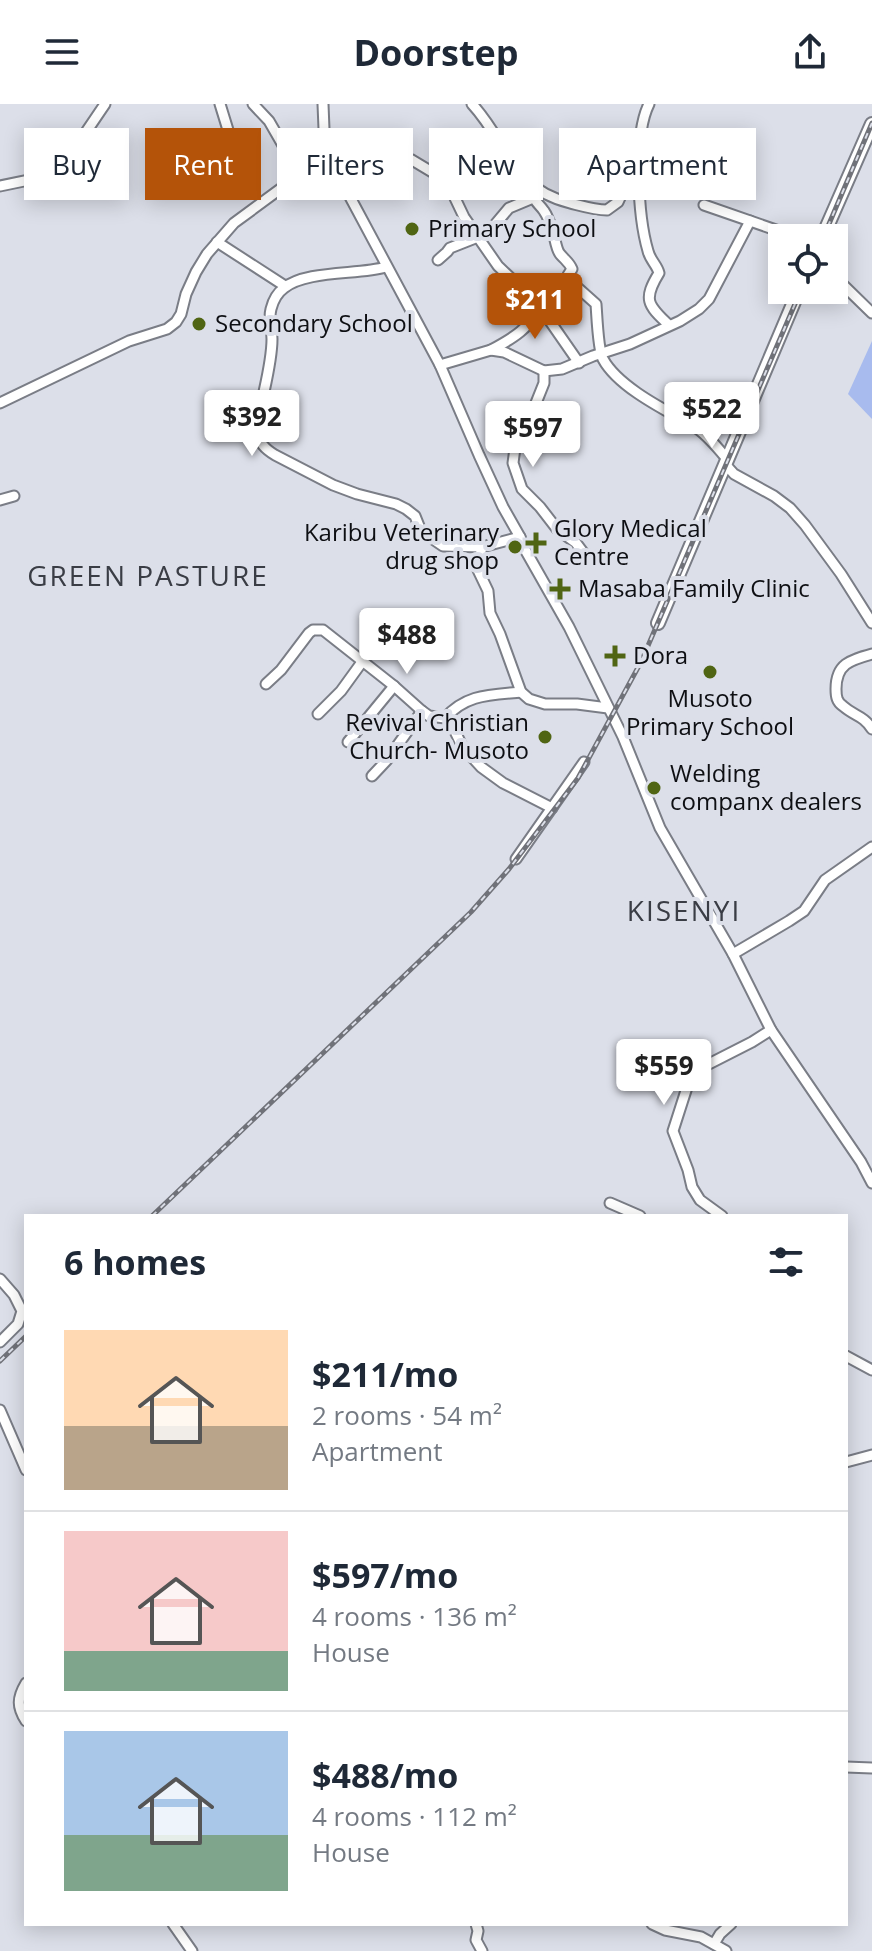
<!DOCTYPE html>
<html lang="en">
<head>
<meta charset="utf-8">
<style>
	body { margin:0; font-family:"Open Sans",sans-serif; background:#f2f2f3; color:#1f2937; height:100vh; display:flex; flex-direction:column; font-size:30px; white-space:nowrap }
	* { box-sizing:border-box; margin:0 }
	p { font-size:26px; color:#747a83 }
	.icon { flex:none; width:44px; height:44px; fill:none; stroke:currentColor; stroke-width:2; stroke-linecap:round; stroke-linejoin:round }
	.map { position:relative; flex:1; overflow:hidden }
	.sheet { position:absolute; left:24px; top:1110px; width:824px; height:712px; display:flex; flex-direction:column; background:#fff; border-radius:0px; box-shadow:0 4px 20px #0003 }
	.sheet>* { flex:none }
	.hud { position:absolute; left:24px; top:24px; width:824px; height:72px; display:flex; gap:16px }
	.tools { position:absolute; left:768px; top:120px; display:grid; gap:16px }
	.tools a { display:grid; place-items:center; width:80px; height:80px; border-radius:0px; background:#fff; box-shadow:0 4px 20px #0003; font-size:40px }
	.price { position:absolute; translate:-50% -68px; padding:0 18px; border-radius:8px; background:#fff; color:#222; font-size:26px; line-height:52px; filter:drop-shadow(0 2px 4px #0008) }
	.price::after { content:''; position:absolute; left:50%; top:48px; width:24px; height:18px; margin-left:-12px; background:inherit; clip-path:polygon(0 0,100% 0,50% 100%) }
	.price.selected { background:#b45309; color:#fff }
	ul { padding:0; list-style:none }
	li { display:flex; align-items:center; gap:24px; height:200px; padding:0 40px }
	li+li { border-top:2px solid #e0e1e3 }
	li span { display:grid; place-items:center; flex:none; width:224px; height:160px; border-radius:0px; color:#555 }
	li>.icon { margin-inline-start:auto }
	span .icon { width:96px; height:96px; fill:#fffc; stroke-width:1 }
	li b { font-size:34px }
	h2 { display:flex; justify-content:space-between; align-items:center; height:96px; padding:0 40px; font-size:34px }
	.chip { padding:0 28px; border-radius:0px; background:#fff; box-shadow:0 4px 20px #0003; font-size:28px; line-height:72px }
	.chip.selected { background:#b45309; color:#fff }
	header { display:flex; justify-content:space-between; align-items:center; height:104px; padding:0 40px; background:#fff; font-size:36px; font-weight:700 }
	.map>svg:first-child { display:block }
	.green { fill:#a8bbee }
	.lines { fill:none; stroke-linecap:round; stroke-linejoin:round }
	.minor-casing { stroke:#7a7d86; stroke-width:13 }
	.major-casing { stroke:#7a7d86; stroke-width:16 }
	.minor { stroke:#fff; stroke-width:9 }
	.major { stroke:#fff; stroke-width:12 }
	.rail-casing { stroke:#707279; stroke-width:5 }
	.rail { stroke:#dcdfe9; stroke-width:2; stroke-dasharray:6; stroke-linecap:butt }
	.poi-dot { fill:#506513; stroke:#dcdfe9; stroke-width:3 }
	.labels { text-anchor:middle; stroke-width:8; stroke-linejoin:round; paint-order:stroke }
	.poi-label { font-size:24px; fill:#0e0f13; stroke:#dcdfe9; text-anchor:start }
	.quarter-label { font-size:28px; letter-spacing:2px; fill:#3a3d45; stroke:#dcdfe9 }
</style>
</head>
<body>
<header><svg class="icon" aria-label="menu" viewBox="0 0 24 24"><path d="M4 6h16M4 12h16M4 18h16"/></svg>Doorstep<svg class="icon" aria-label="share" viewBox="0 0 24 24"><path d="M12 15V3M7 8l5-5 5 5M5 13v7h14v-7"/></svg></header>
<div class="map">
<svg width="872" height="1847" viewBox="0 0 872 1847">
	<rect width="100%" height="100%" fill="#dcdfe9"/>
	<path class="green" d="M872,237V315L848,290Z"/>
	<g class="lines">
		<g class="minor-casing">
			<g id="minor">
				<path d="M220,0L236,52"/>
				<path d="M253,0L269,17L288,50L316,67L342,78L358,65L378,60L389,53L412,56L442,74L454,92L464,113L498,162L538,200L579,259"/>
				<path d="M323,0L324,25L342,78L440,261L479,351L503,403L520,433L523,442L569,523L623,633L660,724L733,850L771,926L861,1058L872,1079"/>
				<path d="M472,0C509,40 510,84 570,99C582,102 595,106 607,106L618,98L625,83L628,82L640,84"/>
				<path d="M649,0C633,32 638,113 648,147C650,156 657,161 659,169C643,195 647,201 669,221"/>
				<path d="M0,82L53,71L63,62L105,0"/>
				<path d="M536,86C532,98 538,98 544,107C547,111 548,115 550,119C555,129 555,144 560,150C565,156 569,158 572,165L568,171V175L596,200C597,213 598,246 603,255C618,283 665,306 692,321C705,328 718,344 727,355"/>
				<path d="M704,101L799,134"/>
				<path d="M217,138L285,182"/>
				<path d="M438,156L447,148L450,144L488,129L509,104L533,94"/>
				<path d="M386,163C359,171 306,166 284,184C277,189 273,197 271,205C268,216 272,224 272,235C272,255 266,278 262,297C259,308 256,315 257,327C259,339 265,345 275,351L333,381L357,390L396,400L406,405L415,412L421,427L443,442L482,443L520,433"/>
				<path d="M834,172L872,209"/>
				<path d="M491,246C510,236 535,222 538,200"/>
				<path d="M440,261L491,246L504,248L544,267L562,265L593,252L630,240L680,217L699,205L709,195L750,117"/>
				<path d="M544,267V279L526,324L515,344L513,359L522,385L540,403L557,425L576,439L585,451"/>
				<path d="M0,299L129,237L167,225L176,218L181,210L186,190L196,168L207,150L234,119L287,80L316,67"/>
				<path d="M725,360L734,370L774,392L790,404L805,421L841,470L872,519"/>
				<path d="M0,396L14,392"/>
				<path d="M482,443L477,464L488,487L490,509L500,530L521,588L529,595L545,600H577L608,604"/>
				<path d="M872,550C850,556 836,560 836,585C836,593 837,598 843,602C854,612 863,611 872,625"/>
				<path d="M266,580L281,566L309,529L313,526H323L394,582L422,607L429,612L445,614L451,619L462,642L481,663L503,679L552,704"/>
				<path d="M318,610L341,587L362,558"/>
				<path d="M445,614C466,590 490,591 521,588"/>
				<path d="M348,638L394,582"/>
				<path d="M372,672L387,656L422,607"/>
				<path d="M516,755L584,658"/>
				<path d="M733,850L789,817L804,807L825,776L872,743"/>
				<path d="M610,1099L640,1112"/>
				<path d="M722,1112L700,1096L692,1083L688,1066L673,1027L690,974L697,966L752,938L771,926"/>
				<path d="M0,1175L14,1191L22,1207L18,1220L0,1238"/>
				<path d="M846,1252L872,1266"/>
				<path d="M0,1306L26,1366"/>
				<path d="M846,1358L872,1351"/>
				<path d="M26,1579C17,1594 17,1603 26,1617"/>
				<path d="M846,1663L872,1664"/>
				<path d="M173,1820L192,1847"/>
				<path d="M476,1820L478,1827L476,1836L482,1847"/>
				<path d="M652,1820L665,1826L701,1833L726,1847"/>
				<path d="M714,1840L720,1830L731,1820"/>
			</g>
		</g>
		<g class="major-casing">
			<g id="major">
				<path d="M822,134L872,20"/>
				<path d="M658,519L799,186"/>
			</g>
		</g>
		<use href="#minor" class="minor"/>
		<use href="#major" class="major"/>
		<g class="rail-casing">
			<g id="rail">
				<path d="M823,134L872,19"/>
				<path d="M152,1112L471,808L509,765L578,674L641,558L801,186"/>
				<path d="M0,1257L26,1232"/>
			</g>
		</g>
		<use href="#rail" class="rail"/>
	</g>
	<g class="poi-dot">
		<circle cx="412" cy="125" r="8"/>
		<circle cx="199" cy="220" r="8"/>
		<path d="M532 427h8v8h8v8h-8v8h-8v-8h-8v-8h8z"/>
		<circle cx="515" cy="443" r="8"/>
		<path d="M556 473h8v8h8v8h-8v8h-8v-8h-8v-8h8z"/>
		<path d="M611 540h8v8h8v8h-8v8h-8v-8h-8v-8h8z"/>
		<circle cx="710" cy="568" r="8"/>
		<circle cx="545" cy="633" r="8"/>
		<circle cx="654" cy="684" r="8"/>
	</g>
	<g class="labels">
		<g class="poi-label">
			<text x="428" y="133">Primary School</text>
			<text x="215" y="228">Secondary School</text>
			<text x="554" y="433">Glory Medical<tspan x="554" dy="28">Centre</tspan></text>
			<text x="499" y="437" text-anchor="end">Karibu Veterinary<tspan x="499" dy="28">drug shop</tspan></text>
			<text x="578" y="493">Masaba Family Clinic</text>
			<text x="633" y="560">Dora</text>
			<text x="710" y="603" text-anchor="middle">Musoto<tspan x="710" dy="28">Primary School</tspan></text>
			<text x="529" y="627" text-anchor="end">Revival Christian<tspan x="529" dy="28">Church- Musoto</tspan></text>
			<text x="670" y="678">Welding<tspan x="670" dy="28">companx dealers</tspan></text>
		</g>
		<g class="quarter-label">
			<text x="148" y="482">GREEN PASTURE</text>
			<text x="684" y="817">KISENYI</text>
		</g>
	</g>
</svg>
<div class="tools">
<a><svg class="icon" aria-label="locate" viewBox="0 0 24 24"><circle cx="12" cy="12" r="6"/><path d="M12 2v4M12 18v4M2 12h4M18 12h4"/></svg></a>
</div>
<b class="price selected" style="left:535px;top:237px">$211</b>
<b class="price" style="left:712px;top:346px">$522</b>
<b class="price" style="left:252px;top:354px">$392</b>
<b class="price" style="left:533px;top:365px">$597</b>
<b class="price" style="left:407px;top:572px">$488</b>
<b class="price" style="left:664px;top:1003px">$559</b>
<div class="hud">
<a class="chip">Buy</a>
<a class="chip selected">Rent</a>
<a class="chip">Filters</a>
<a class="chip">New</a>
<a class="chip">Apartment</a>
</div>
<section class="sheet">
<h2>6 homes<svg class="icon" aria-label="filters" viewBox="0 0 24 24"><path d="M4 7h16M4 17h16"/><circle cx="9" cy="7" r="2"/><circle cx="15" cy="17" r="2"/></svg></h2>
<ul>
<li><span style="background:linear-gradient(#ffd9b3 60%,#b9a48a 0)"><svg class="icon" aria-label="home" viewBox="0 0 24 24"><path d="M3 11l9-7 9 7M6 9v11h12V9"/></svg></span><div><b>$211/mo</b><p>2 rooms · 54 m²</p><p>Apartment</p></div></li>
<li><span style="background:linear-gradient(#f6c9c9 75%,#7fa58c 0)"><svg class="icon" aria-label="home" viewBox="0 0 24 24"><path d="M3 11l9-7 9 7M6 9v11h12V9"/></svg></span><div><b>$597/mo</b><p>4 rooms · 136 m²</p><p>House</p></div></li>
<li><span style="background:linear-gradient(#a9c7e8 65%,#7fa58c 0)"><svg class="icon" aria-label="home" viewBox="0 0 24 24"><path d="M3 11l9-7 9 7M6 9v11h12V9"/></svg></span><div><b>$488/mo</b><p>4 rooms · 112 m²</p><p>House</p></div></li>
</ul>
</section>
</div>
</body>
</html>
